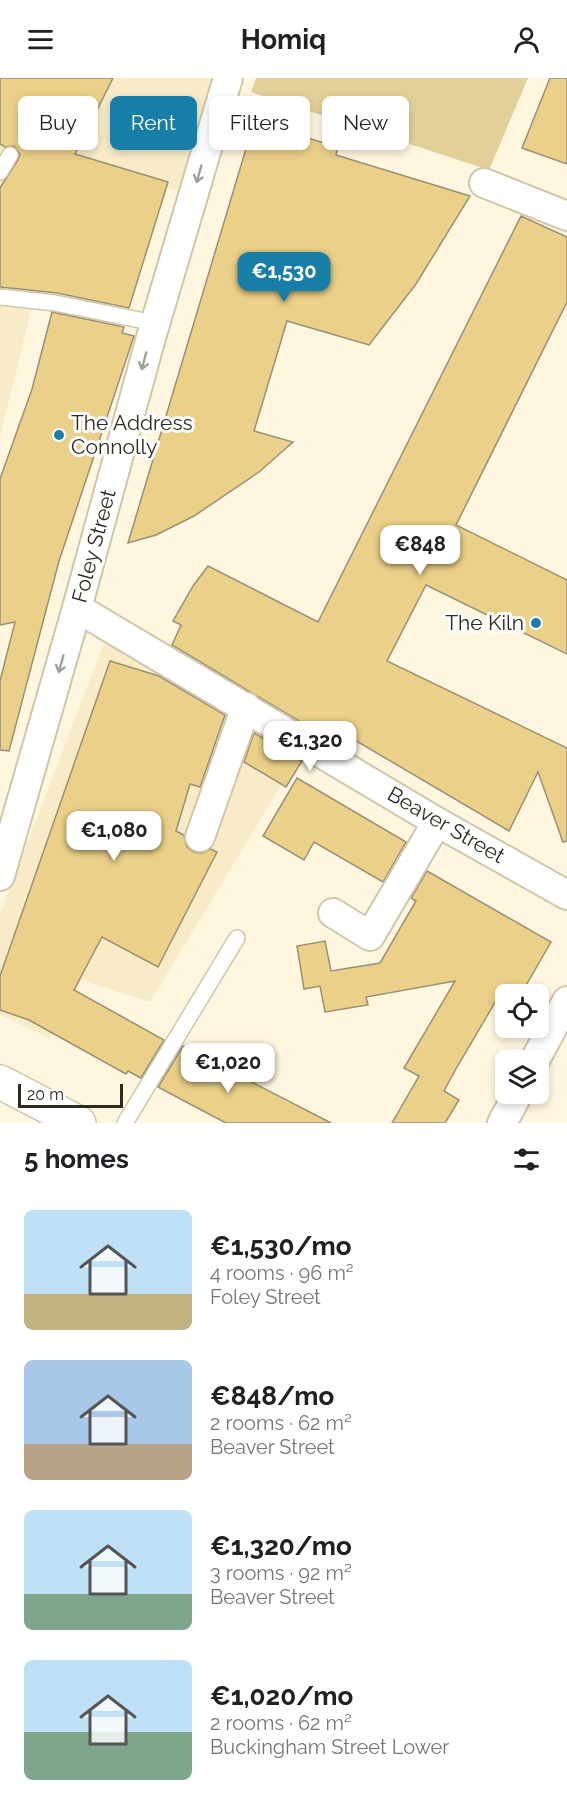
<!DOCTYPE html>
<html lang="en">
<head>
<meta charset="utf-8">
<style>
	body { margin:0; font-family:Raleway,sans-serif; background:#f2f2f2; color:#202124; height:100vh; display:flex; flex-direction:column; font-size:22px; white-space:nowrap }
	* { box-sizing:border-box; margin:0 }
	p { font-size:20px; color:#757577 }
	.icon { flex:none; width:33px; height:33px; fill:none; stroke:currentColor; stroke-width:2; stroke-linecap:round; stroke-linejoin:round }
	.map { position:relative; height:1045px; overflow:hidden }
	.sheet { display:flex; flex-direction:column; background:#fff; flex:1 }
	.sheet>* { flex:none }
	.guide { position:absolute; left:18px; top:18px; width:531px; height:54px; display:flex; gap:12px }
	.buttons { position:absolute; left:495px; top:906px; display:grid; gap:12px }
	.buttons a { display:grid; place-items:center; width:54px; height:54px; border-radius:9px; background:#fff; box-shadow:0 3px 9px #0003; font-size:30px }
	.scale { position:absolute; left:18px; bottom:15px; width:105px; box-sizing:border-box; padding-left:6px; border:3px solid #2d291e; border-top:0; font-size:16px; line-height:21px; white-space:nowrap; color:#2d291e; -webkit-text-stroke:4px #fff; paint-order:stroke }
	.price { position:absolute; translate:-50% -51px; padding:0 14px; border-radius:12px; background:#fff; color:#222; font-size:20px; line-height:39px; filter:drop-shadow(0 2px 3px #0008) }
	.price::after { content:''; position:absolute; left:50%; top:36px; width:18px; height:14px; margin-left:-9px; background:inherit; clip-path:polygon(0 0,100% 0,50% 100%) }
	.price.current { background:#187ea8; color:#fff }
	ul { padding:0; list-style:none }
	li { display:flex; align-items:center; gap:18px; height:150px; padding:0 24px }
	li span { display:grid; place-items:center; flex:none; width:168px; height:120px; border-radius:9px; color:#555 }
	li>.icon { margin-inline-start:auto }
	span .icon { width:72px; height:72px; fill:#fffc; stroke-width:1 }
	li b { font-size:26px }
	h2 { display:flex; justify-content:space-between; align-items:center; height:72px; padding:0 24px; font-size:26px }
	.chip { padding:0 21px; border-radius:9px; background:#fff; box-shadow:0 3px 9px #0003; font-size:21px; line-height:54px }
	.chip.current { background:#187ea8; color:#fff }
	header { display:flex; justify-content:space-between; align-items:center; height:78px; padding:0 24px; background:#fff; font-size:27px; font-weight:700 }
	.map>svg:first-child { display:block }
	.built { fill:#f8ebc7 }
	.green { fill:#e3cf99 }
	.building { fill:#ead088; stroke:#9a9075; stroke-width:1.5 }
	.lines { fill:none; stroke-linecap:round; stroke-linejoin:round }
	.lane-casing { stroke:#d0c6aa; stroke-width:18 }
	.street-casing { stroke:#d0c6aa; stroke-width:32 }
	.secondary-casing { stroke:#d0c6aa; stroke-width:36 }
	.lane { stroke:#fff; stroke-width:15 }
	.street { stroke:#fff; stroke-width:28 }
	.secondary { stroke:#fff; stroke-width:33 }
	.oneway { stroke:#a09f9a }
	.poi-dot { fill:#187ea8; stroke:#fff; stroke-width:2 }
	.labels { text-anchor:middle; stroke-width:6; stroke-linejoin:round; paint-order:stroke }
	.poi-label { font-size:21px; fill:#2d291e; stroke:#fff; text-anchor:start }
	.street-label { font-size:21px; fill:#2d291e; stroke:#fff }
</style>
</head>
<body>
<header><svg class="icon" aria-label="menu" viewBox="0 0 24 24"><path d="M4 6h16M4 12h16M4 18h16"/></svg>Homiq<svg class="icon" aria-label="person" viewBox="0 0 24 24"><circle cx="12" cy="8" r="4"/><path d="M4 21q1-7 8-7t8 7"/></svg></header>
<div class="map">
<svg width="567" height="1045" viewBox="0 0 567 1045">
	<rect width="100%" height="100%" fill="#fff6df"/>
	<g class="built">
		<path d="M0,0H221L186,115L31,75L0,119Z"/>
		<path d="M0,214L34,220L0,359Z"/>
		<path d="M104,565L301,674L150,924L82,902L50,960L0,937V836Z"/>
	</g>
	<path class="green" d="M256,0H528L489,92L251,14Z"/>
	<g class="building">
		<path d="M0,0H113L75,76L168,104L129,230L57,215L0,209V110L18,82L20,76L14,68L5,69L0,66Z"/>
		<path d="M550,0H567V86L522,70Z"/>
		<path d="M254,44L338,69L336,77L470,118L416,206L369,267L287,243L254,353L293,364L259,394L194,438L156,457L128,465Z"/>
		<path d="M521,138L567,159V224L456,447L567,502V576L426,507L387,583L567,670V763L563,764L538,694L509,753L326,645L319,655L172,567L181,547L173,543L193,508L208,488L318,544Z"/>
		<path d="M52,234L124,249L122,255L134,258L59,483L9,673L0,672V603L15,544L0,547V401L32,311Z"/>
		<path d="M110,583L159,598L225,637L200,709L190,706L176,753L184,757L187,769L194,774L202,775L211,771L217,774L158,889L102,859L74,912L164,962L141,1000L128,993L126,996L29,942L0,932V898Z"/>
		<path d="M254,655L302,683L286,709L244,684Z"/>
		<path d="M297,700L406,764L383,804L314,764L304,782L263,758Z"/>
		<path d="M427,793L551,864L521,916H500L457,989L444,1013L459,1022L445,1045H392L419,998L404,990L455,903L366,919L368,927L325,934L320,908L304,911L297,868L325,863L331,893L380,885L416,823L411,820Z"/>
		<path d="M183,968L240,998L331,1045H226L188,1025L158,1009Z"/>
	</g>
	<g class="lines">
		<g class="lane-casing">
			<g id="lane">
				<path d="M0,94L10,77"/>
				<path d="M0,219L55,225L155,245"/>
				<path d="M125,1045L237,860"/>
			</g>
		</g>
		<g class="street-casing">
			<g id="street">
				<path d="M484,105L567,138"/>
				<path d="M77,530L437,744L567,817"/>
				<path d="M200,759L246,629"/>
				<path d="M0,798L77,530L150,263L228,0"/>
				<path d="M333,835L370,858L437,744"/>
				<path d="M535,982L567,923"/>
				<path d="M502,1045L518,1016"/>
			</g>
		</g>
		<g class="secondary-casing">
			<path id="secondary" d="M0,1004L79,1045"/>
		</g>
		<use href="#lane" class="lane"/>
		<use href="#street" class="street"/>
		<use href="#secondary" class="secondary"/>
	</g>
	<defs><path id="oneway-shaft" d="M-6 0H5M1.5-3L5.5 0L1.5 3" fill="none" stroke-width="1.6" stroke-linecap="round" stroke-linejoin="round" transform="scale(1.5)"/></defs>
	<g class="oneway">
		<use href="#oneway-shaft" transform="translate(199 96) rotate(106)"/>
		<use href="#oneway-shaft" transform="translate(144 283) rotate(105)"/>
		<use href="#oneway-shaft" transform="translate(61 586) rotate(106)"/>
	</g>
	<g class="poi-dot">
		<circle cx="59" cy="357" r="6"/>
		<circle cx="536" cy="545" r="6"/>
	</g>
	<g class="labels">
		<g class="poi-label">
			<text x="71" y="352">The Address<tspan x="71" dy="24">Connolly</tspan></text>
			<text x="524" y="552" text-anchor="end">The Kiln</text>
		</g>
		<g class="street-label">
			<text transform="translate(94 468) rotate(-75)" y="7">Foley Street</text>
			<text transform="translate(446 747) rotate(30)" y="7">Beaver Street</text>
		</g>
	</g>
</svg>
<div class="buttons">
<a><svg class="icon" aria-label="locate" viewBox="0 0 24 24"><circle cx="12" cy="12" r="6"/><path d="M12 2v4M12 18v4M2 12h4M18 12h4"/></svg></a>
<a><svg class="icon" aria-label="layers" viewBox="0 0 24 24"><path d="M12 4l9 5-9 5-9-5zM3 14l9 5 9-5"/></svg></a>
</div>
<div class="scale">20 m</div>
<b class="price current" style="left:284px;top:225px">€1,530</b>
<b class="price" style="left:420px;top:498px">€848</b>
<b class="price" style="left:310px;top:694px">€1,320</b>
<b class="price" style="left:114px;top:784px">€1,080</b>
<b class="price" style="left:228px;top:1016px">€1,020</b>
<div class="guide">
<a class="chip">Buy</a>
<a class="chip current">Rent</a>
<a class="chip">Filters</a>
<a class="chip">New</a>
</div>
</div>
<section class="sheet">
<h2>5 homes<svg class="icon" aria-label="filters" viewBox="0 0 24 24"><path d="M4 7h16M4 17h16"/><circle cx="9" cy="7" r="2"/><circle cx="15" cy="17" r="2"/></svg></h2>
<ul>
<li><span style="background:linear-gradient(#bfe0f5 70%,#c2b280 0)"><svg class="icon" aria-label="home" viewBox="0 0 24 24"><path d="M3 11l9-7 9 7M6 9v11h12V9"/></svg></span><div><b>€1,530/mo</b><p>4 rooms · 96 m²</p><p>Foley Street</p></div></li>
<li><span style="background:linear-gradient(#a9c7e8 70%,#b9a48a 0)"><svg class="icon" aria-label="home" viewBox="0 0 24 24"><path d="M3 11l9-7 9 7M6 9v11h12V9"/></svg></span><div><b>€848/mo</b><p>2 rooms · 62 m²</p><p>Beaver Street</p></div></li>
<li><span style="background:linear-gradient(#bfe0f5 70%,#7fa58c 0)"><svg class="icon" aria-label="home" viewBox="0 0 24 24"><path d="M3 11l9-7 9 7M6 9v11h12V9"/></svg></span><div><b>€1,320/mo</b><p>3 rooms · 92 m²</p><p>Beaver Street</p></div></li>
<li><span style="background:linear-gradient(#bfe0f5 60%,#7fa58c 0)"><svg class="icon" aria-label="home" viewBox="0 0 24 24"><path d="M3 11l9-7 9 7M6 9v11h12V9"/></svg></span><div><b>€1,020/mo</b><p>2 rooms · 62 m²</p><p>Buckingham Street Lower</p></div></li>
</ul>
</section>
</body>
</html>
